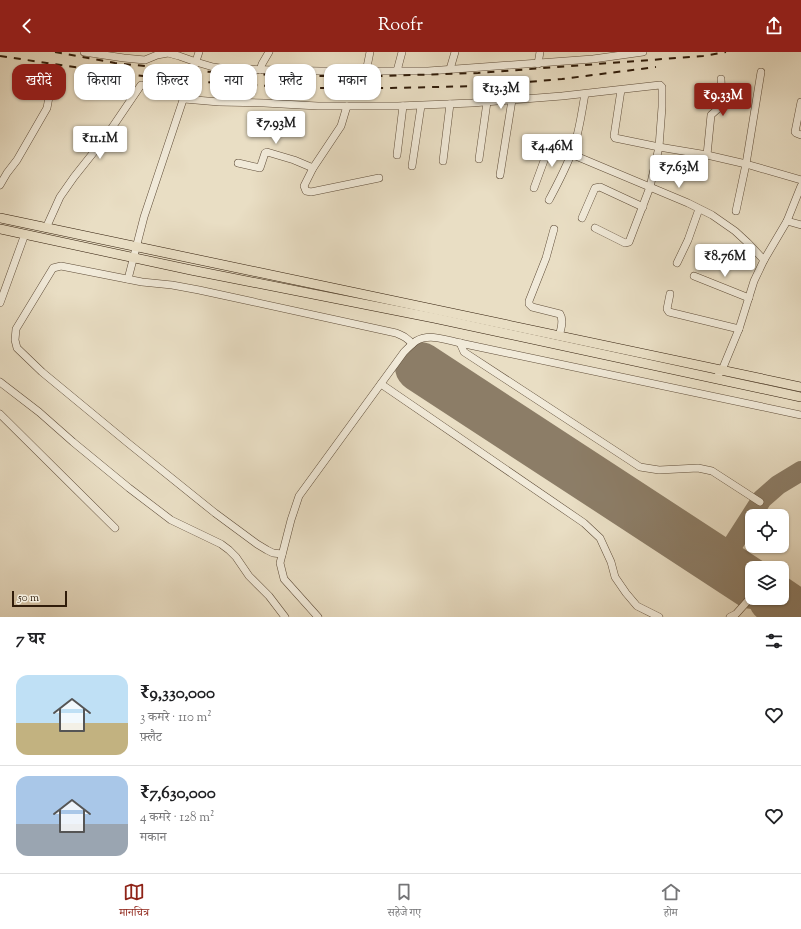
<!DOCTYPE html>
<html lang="hi">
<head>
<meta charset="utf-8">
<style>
	body { margin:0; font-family:"Sorts Mill Goudy","Noto Serif Devanagari",serif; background:#f6f6f6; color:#202124; height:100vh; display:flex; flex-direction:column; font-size:15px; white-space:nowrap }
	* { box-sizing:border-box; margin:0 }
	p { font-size:13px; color:#757577 }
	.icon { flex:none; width:22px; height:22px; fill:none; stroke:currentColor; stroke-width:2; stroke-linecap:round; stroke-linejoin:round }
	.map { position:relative; height:565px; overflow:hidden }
	.side { display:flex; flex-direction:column; background:#fff; flex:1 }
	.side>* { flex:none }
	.banner { position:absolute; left:12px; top:12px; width:400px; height:36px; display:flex; gap:8px }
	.controls { position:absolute; left:745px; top:457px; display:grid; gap:8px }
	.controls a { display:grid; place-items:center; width:44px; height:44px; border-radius:8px; background:#fff; box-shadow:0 1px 3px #0004; font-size:20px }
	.scale { position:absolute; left:12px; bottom:10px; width:55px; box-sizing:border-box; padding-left:4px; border:2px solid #301c0a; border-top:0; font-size:11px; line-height:14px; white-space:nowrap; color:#301c0a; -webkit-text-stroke:3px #f1ead9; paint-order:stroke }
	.price { position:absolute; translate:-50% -34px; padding:0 9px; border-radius:4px; background:#fff; color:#222; font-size:13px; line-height:26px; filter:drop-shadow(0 1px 2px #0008) }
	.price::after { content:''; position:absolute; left:50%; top:24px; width:12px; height:9px; margin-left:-6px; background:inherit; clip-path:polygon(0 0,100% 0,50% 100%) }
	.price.current { background:#8f2418; color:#fff }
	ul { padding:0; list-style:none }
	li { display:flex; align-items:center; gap:12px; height:100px; padding:0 16px }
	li+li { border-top:1px solid #e0e0e0 }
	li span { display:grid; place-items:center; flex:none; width:112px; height:80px; border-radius:12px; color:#555 }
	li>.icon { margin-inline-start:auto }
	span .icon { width:48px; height:48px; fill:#fffc; stroke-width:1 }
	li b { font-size:17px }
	h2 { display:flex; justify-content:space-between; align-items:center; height:48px; padding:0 16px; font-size:17px }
	.tag { padding:0 14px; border-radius:12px; background:#fff; box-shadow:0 1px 3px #0004; font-size:14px; line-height:36px }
	.tag.current { background:#8f2418; color:#fff }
	header { display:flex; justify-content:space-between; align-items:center; height:52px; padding:0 16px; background:#8f2418; color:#fff; font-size:18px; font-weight:600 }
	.dock { display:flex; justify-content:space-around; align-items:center; height:56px; border-top:1px solid #e0e0e0; background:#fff; font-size:11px; color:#757577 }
	.dock a { display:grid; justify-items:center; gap:2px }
	.dock .current { color:#8f2418 }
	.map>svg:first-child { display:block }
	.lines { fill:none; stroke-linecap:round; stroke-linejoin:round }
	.taxiway { stroke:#8c7d67; stroke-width:20 }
	.runway { stroke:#8c7d67; stroke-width:50 }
	.minor-casing { stroke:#5e4c38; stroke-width:8 }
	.major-casing { stroke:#301c0a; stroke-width:10 }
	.minor { stroke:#f1ead9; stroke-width:7 }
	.major { stroke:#e9dec4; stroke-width:9 }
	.rail { stroke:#301c0a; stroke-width:2; stroke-dasharray:7 7; stroke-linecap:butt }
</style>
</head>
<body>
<header><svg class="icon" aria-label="back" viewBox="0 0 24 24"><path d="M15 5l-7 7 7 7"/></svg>Roofr<svg class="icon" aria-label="share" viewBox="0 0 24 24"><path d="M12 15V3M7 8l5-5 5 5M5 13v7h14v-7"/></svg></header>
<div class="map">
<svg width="801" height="565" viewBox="0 0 801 565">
	<rect width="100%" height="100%" fill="#e9dec4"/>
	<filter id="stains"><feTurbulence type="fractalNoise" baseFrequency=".005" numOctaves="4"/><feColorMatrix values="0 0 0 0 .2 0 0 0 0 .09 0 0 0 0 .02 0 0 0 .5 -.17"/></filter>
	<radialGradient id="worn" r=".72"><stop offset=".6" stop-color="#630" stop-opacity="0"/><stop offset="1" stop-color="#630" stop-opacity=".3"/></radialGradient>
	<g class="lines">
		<path class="taxiway" d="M721,511L762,447L778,433L801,419"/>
		<g class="runway">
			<path d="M420,315L752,532"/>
			<path d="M773,546L801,565"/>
		</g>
		<g class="minor-casing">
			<g id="minor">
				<path d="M84,0L124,6L145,8L157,3L168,1L179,4L196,10L213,15L227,17L320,19H428L593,7L643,0"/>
				<path d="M538,12L540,0"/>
				<path d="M450,17L455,0"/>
				<path d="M260,18L262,12L269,0"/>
				<path d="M397,19L402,0"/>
				<path d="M366,20L370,0"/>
				<path d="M621,38L614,84L615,86L659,95L707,103L746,112L801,128"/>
				<path d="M184,47L219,50L264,51L318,54H398L472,51L562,44L660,33L662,35V55L659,95L650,135L629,190L625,191L595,176"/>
				<path d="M801,50L795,80L796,81L801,83"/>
				<path d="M347,54L341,74L313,116L304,134L306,139L311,140L379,126"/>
				<path d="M397,103L403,54"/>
				<path d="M707,103L711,63L720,55L722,50L721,27"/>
				<path d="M479,107L487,50"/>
				<path d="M443,109L450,52"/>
				<path d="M238,111L260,116L265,101L267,100L294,108L313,116"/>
				<path d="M412,114L421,54"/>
				<path d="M500,123L512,48"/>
				<path d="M0,133L7,121L17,108L47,56L49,45L58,21"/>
				<path d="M534,136L549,95L552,94L688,151L712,163L735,179L748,191L764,208"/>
				<path d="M549,148C559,129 569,111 575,91C580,75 582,58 585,42"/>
				<path d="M736,159L746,112L761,20"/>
				<path d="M582,166L595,136L600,135L643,155"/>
				<path d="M787,169L801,173"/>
				<path d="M46,176L60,145L74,125L105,86L141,33L187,38"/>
				<path d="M554,177L546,206L529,249V252L532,255L560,262C564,268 561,277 559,284"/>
				<path d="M677,211L688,188L699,157"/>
				<path d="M694,224L749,246"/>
				<path d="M128,227L144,165L199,0"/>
				<path d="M670,242L667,257L669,260L739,277"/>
				<path d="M0,251L25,182"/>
				<path d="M460,291L464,300L640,415L659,418L698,416L712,419L760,450"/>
				<path d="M716,326L722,318L739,277L754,229L764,208L787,169L801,134"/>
				<path d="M0,330L39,360L73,390L129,436L171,468L221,492L229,498L236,505L249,524L269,544L285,565"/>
				<path d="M381,332L584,471L600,486L611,510L615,525L626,541L637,554L659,565"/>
				<path d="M0,362L115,476"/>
				<path d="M282,502L273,501L267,498L257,492L215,461L128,391L42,320L17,296L15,288L16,277L53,216L61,214L142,230L172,233L199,238L396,281C403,284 408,286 412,292"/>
				<path d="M318,565L284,527L280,511L291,468L299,444L404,300C408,296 412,292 416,289C430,281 446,288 460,291L801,363"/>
				<path d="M730,565L736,562L752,544"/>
			</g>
		</g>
		<g class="major-casing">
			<g id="major">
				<path d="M0,166C267,223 534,277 801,335"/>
				<path d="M0,177L191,218L434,266L801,345"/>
			</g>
		</g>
		<use href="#minor" class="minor"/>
		<use href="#major" class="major"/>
		<g class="rail">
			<path d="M55,0L115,11L193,19L295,24H380L478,21L703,4L726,0"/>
			<path d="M0,4L114,21L190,29L302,36H391L481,34L562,27L656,15"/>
		</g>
	</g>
	<rect width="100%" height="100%" filter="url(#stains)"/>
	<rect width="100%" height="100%" fill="url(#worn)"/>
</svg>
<div class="controls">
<a><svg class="icon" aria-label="locate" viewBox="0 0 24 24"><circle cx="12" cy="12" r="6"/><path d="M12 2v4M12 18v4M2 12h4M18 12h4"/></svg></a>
<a><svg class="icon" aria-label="layers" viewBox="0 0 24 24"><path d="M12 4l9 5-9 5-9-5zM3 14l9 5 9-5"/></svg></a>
</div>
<div class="scale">50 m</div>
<b class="price" style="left:501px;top:58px">₹13.3M</b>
<b class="price current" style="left:723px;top:65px">₹9.33M</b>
<b class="price" style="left:276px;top:93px">₹7.93M</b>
<b class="price" style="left:100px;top:108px">₹11.1M</b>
<b class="price" style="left:552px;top:116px">₹4.46M</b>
<b class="price" style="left:679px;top:137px">₹7.63M</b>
<b class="price" style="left:725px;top:226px">₹8.76M</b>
<div class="banner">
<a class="tag current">खरीदें</a>
<a class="tag">किराया</a>
<a class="tag">फ़िल्टर</a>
<a class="tag">नया</a>
<a class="tag">फ़्लैट</a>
<a class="tag">मकान</a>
</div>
</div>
<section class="side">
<h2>7 घर<svg class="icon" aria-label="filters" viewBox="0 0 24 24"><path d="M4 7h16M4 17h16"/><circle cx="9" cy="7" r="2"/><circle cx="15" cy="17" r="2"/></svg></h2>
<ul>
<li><span style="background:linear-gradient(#bfe0f5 60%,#c2b280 0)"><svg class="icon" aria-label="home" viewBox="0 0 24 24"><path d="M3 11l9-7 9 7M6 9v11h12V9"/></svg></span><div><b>₹9,330,000</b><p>3 कमरे · 110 m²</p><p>फ़्लैट</p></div><svg class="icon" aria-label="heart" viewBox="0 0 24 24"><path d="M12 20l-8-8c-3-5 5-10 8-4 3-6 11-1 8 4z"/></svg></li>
<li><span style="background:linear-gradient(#a9c7e8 60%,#9aa5b1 0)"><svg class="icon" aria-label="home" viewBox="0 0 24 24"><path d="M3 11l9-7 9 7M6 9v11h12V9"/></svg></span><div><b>₹7,630,000</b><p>4 कमरे · 128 m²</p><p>मकान</p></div><svg class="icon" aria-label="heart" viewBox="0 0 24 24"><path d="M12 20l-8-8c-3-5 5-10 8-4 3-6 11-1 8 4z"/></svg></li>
</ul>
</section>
<nav class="dock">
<a class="current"><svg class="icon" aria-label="map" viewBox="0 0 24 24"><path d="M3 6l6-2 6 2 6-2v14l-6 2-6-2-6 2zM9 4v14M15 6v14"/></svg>मानचित्र</a>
<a><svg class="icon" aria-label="saved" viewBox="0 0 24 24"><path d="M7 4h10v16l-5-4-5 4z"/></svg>सहेजे गए</a>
<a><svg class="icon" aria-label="home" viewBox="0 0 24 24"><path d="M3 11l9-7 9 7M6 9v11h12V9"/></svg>होम</a>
</nav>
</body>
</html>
